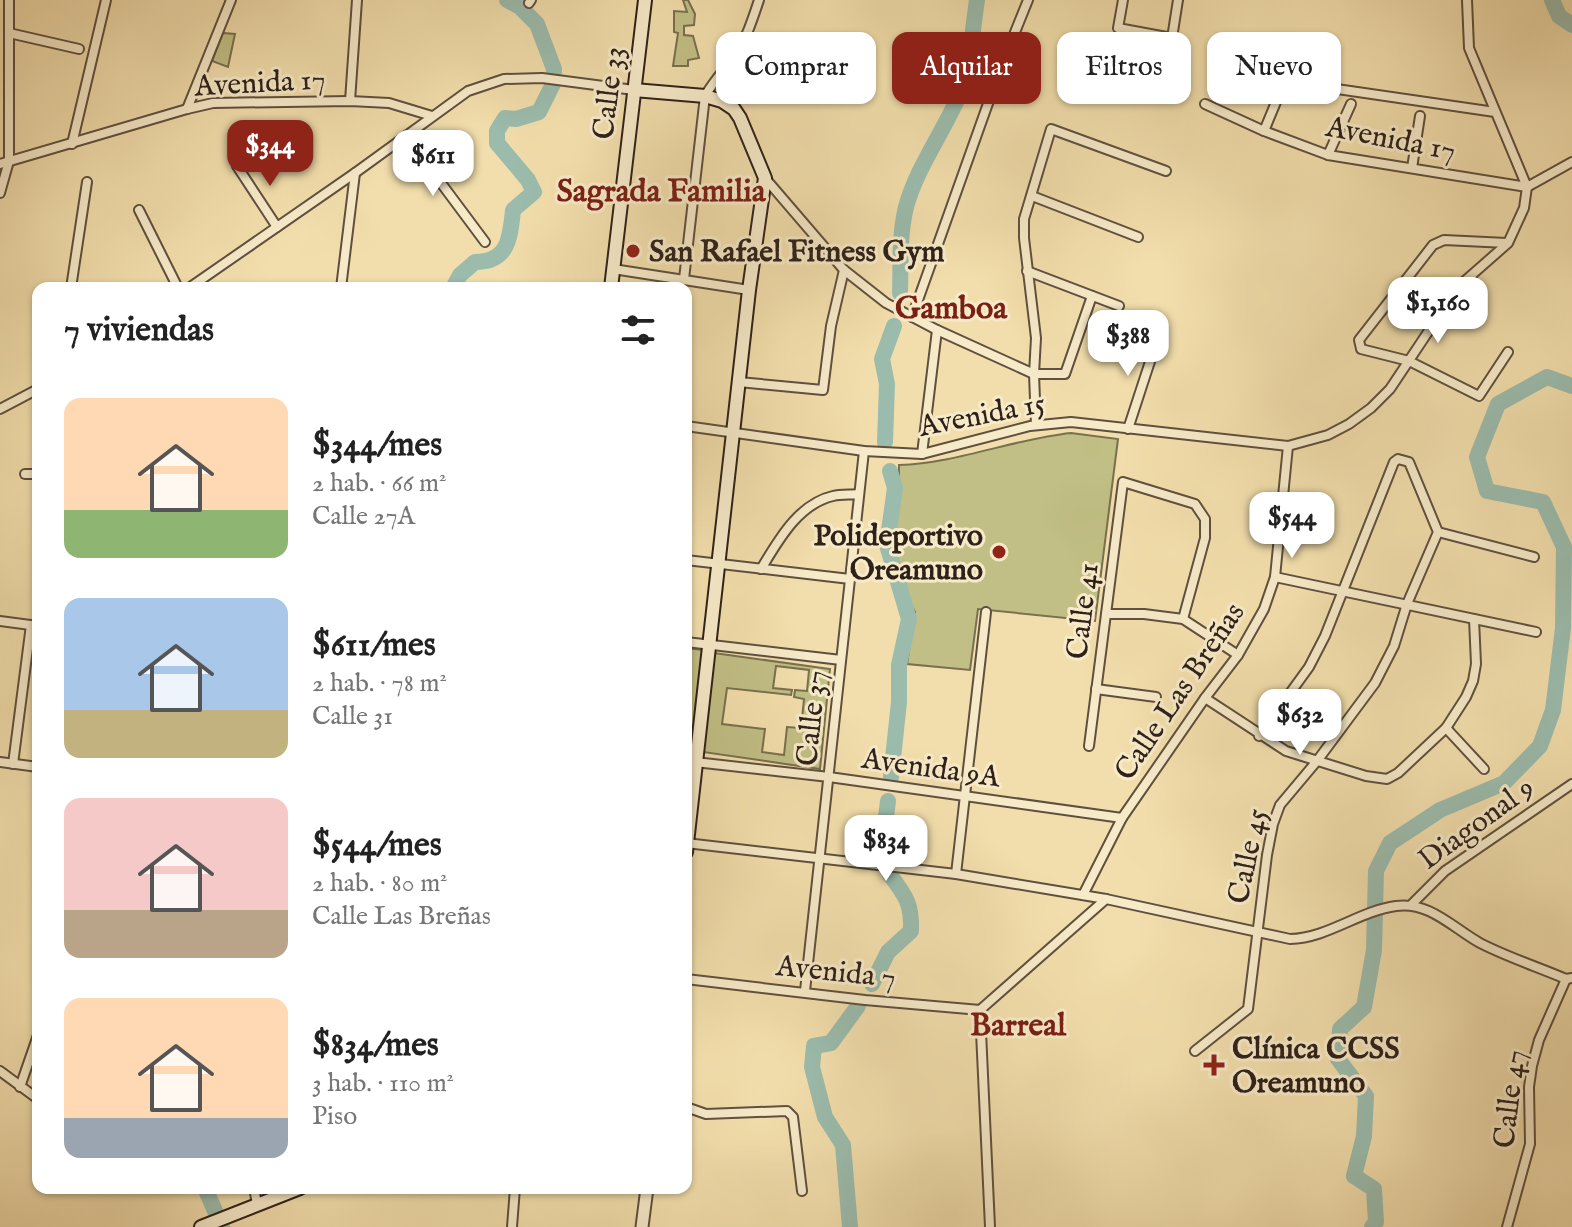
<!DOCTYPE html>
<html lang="es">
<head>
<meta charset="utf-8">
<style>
	body { margin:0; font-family:"IM FELL English",serif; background:#f2f2f2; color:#222; height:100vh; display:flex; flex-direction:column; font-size:30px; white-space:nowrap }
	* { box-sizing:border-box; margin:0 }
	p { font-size:26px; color:#767676 }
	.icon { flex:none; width:44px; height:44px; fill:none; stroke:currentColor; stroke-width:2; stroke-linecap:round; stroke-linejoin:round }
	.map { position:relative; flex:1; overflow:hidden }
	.sheet { position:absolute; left:32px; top:282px; width:660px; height:912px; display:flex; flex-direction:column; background:#fff; border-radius:16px; box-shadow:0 2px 6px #0004 }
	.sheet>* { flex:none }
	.banner { position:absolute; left:716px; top:32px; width:736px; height:72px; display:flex; gap:16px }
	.price { position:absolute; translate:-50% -68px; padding:0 18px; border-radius:16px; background:#fff; color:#222; font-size:26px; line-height:52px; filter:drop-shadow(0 2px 4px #0008) }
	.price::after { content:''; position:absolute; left:50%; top:48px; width:24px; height:18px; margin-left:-12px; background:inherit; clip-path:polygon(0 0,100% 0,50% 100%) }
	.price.on { background:#8f2418; color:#fff }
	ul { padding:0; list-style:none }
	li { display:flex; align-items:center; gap:24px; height:200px; padding:0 32px }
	li span { display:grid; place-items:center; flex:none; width:224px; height:160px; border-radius:16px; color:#555 }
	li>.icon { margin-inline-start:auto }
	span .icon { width:96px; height:96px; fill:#fffc; stroke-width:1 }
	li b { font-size:34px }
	h2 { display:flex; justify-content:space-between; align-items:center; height:96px; padding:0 32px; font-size:34px }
	.pill { padding:0 28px; border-radius:16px; background:#fff; box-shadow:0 2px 6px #0004; font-size:28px; line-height:72px }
	.pill.on { background:#8f2418; color:#fff }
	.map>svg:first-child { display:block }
	.green { fill:#c1bf85; stroke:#78704f; stroke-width:2; fill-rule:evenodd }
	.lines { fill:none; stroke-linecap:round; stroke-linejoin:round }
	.river { stroke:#9bbcad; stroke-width:16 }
	.minor-casing { stroke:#5f503e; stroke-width:12 }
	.tertiary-casing { stroke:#5f503e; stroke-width:15 }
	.secondary-casing { stroke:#2e2119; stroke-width:16 }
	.minor { stroke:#f7eac9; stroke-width:8 }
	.tertiary { stroke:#f7eac9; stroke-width:11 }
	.secondary { stroke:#f7eac9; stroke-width:12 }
	.poi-dot { fill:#8f2418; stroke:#f7eac9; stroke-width:3 }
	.labels { text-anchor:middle; stroke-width:6; stroke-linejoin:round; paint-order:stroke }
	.street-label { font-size:30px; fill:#2e2119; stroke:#f7eac9 }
	.poi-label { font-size:30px; font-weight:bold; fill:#2e2119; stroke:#f7eac9; text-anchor:start }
	.neighbourhood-label { font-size:32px; font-weight:bold; fill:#7a1f14; stroke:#f7eac9 }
</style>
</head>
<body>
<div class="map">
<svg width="1572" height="1227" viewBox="0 0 1572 1227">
	<rect width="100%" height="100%" fill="#f2deac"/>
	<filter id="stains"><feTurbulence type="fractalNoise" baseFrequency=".0025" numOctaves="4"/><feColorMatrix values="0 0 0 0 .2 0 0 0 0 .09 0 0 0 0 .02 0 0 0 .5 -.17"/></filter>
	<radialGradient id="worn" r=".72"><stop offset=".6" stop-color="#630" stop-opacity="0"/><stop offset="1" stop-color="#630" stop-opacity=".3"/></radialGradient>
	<g class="green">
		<path d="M683,0H688L695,14L694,25L684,26V35L693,36L699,58L688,60V66H673L678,33L674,32V11L687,12Z"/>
		<path d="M223,33L235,34L228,67L212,61Z"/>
		<path d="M1071,433L1118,439L1095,621L978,609L970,670L907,664L915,612L899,582L893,547L899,502V465C958,463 1013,439 1071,433Z"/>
		<path d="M686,648L703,650L692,752L686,751Z"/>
		<path d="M714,653L830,669L820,769L703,752ZM776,666L809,670L807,691L795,690L794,697L804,699L801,728L787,727L784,755L762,752L765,729L722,724L727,688L791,695L792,690L773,688Z"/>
	</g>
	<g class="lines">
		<g class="river">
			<path d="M1552,0L1559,16L1572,25"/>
			<path d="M453,288L460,275L475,262C508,262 510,239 513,210L534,192L528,180L497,143V131L505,118L516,119L539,112L553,84L554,69L537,24L520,7L507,0"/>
			<path d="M900,293C901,263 899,236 906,207C916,170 940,137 956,102C970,70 972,34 977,0"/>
			<path d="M885,442L887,384L882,359L894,326"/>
			<path d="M890,471L895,488L887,545L909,619L899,665V702L891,777"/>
			<path d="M881,856L888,801"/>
			<path d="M872,984L888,952L911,931C912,904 906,896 890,875"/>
			<path d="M205,1188L222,1227"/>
			<path d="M850,1227L843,1145L825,1117L812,1067L814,1046L831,1043L858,1006"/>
			<path d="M1372,1227L1376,1222L1374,1189L1354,1176L1364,1136L1366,1096L1338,1059L1340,1029L1364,1007L1374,950L1376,871L1390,843L1440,810L1504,783L1540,746L1553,710L1563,628L1564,547L1543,502L1487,491L1477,457L1498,404L1547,377L1572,386"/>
		</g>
		<g class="minor-casing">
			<g id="minor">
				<path d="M1123,0L1118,28L1172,38L1178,0"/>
				<path d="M529,3L531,0"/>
				<path d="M9,33L79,49"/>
				<path d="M1241,75L1495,112"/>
				<path d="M350,101L357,0"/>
				<path d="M1205,104L1264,131L1328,155L1527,187"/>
				<path d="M187,109L231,0"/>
				<path d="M1264,131L1281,90"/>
				<path d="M406,136L485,242"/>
				<path d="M72,144L106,0"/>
				<path d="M1328,155L1351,104"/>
				<path d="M0,164L187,109L213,103L350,101L389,103L432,116"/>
				<path d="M237,166L277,227"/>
				<path d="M1412,168L1420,116"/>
				<path d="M765,178L844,270L886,303L937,330L1034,374H1065L1092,296"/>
				<path d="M1527,187L1572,162"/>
				<path d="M0,193L9,161V0"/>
				<path d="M1032,196L1138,237"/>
				<path d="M139,210L178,288"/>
				<path d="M1507,243L1444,240L1433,245L1359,340L1361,349L1409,361L1479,396L1508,352"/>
				<path d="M613,269L749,290"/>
				<path d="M1027,271L1119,306"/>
				<path d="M684,279L705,96C714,80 726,68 736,54C747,37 753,18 759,0"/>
				<path d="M71,288L87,182"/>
				<path d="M189,288L355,173L468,91L504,79L542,78L634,90"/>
				<path d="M341,288L355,173"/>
				<path d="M912,317L1001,67L1028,0"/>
				<path d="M739,382L823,390L831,326L844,270"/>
				<path d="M0,409L38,389"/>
				<path d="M1036,425L1034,374L1036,338L1024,238V219L1051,129L1166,171"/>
				<path d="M686,426L864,451L922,454L1030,426L1071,422L1288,446L1328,435L1349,424L1371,408L1390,389L1458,287L1508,243L1524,208L1527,187L1469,48L1467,0"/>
				<path d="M1128,429L1158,337"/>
				<path d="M922,454L937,330"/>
				<path d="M25,474H38"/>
				<path d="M1438,532L1534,557"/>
				<path d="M686,560L850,579"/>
				<path d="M761,569C778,541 798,504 833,496C841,494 851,495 859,494"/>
				<path d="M1275,577L1536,632"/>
				<path d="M1106,614H1144L1183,619L1238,655"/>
				<path d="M0,621L38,626"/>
				<path d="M686,642L841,660"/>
				<path d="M1096,689L1156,697"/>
				<path d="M1205,698L1286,751L1366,776L1387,779L1398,773L1446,728L1466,697L1473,681L1476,664L1474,619"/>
				<path d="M1446,728L1484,769"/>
				<path d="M1089,746L1123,482L1195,504L1205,519V538L1183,619"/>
				<path d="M686,761L829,777L1122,818"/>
				<path d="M0,762L38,767"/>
				<path d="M13,764L31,625"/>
				<path d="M686,843L956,874L1106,899L1290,939C1328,938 1359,911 1396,906C1429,901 1453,928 1480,943C1507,957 1538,967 1566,979L1572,978"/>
				<path d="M956,874L986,612"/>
				<path d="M1083,895L1122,818L1205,698L1238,655L1264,609L1275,577L1288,446"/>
				<path d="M1411,905L1445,871L1572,784"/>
				<path d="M686,979L865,1000L980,1010"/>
				<path d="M805,991L864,451"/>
				<path d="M980,1010L990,1227"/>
				<path d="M980,1010L1106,899"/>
				<path d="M1195,1051L1248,1009L1267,855L1273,824L1280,805L1317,761L1375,683L1394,646L1407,604L1438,532L1409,462L1398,459L1394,462L1325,636L1309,667L1259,736"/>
				<path d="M0,1071L38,1099"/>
				<path d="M20,1087L38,1035"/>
				<path d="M686,1107L706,1114L787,1111L793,1117L802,1191"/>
				<path d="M254,1188L257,1204"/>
				<path d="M512,1227L515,1188"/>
				<path d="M1507,1227L1530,1144L1529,1087L1532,1066L1539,1040L1566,979"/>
			</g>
		</g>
		<g class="tertiary-casing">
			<path id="tertiary" d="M642,1227L647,1188"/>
		</g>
		<g class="secondary-casing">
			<g id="secondary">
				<path d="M634,90L705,96L722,101L734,109L740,118L765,178L749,290L686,852"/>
				<path d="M611,288L645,0"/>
				<path d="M201,1227L300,1188"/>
			</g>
		</g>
		<use href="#minor" class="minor"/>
		<use href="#tertiary" class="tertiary"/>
		<use href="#secondary" class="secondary"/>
	</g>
	<g class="poi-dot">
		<circle cx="633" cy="251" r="8"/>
		<circle cx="999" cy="552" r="8"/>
		<path d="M1210 1053h8v8h8v8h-8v8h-8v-8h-8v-8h8z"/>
	</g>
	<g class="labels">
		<g class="street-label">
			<text transform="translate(260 82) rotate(-3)" y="10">Avenida 17</text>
			<text transform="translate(608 93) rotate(-83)" y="10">Calle 33</text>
			<text transform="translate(1391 138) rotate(11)" y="10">Avenida 17</text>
			<text transform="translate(982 414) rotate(-11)" y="10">Avenida 15</text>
			<text transform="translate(1082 611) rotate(-83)" y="10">Calle 41</text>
			<text transform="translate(1179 691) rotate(-56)" y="10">Calle Las Breñas</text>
			<text transform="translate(811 718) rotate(-84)" y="10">Calle 37</text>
			<text transform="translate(931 767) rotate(8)" y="10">Avenida 9A</text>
			<text transform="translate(1476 823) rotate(-36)" y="10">Diagonal 9</text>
			<text transform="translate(1247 856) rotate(-78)" y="10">Calle 45</text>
			<text transform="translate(836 971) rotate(6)" y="10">Avenida 7</text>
			<text transform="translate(1509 1099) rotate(-83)" y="10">Calle 47</text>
		</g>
		<g class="poi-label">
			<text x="649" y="261">San Rafael Fitness Gym</text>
			<text x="983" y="545" text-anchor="end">Polideportivo<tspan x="983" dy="34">Oreamuno</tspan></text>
			<text x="1232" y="1058">Clínica CCSS<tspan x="1232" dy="34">Oreamuno</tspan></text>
		</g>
		<g class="neighbourhood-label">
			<text x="661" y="201">Sagrada Familia</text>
			<text x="951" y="318">Gamboa</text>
			<text x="1018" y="1035">Barreal</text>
		</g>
	</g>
	<rect width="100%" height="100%" filter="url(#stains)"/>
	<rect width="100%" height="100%" fill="url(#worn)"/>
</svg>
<b class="price on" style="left:270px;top:188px">$344</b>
<b class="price" style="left:433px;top:198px">$611</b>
<b class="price" style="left:1438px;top:345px">$1,160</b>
<b class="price" style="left:1128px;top:378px">$388</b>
<b class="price" style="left:1292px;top:560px">$544</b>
<b class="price" style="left:1300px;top:757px">$632</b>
<b class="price" style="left:886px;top:883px">$834</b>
<div class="banner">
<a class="pill">Comprar</a>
<a class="pill on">Alquilar</a>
<a class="pill">Filtros</a>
<a class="pill">Nuevo</a>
</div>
<section class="sheet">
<h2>7 viviendas<svg class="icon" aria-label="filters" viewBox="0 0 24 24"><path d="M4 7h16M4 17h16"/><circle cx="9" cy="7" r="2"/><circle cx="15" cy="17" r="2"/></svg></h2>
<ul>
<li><span style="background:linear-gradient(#ffd9b3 70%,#8fb573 0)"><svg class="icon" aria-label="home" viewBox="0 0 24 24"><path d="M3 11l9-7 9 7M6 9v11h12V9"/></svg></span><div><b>$344/mes</b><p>2 hab. · 66 m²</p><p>Calle 27A</p></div></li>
<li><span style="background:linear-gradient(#a9c7e8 70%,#c2b280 0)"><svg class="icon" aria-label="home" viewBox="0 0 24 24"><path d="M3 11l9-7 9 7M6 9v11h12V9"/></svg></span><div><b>$611/mes</b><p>2 hab. · 78 m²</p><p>Calle 31</p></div></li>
<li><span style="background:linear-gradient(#f6c9c9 70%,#b9a48a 0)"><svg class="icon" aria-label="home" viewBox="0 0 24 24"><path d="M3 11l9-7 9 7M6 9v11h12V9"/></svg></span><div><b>$544/mes</b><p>2 hab. · 80 m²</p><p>Calle Las Breñas</p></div></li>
<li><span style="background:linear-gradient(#ffd9b3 75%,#9aa5b1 0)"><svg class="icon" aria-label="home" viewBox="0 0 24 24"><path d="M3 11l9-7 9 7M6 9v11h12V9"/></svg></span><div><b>$834/mes</b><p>3 hab. · 110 m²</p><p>Piso</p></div></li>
</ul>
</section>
</div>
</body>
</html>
